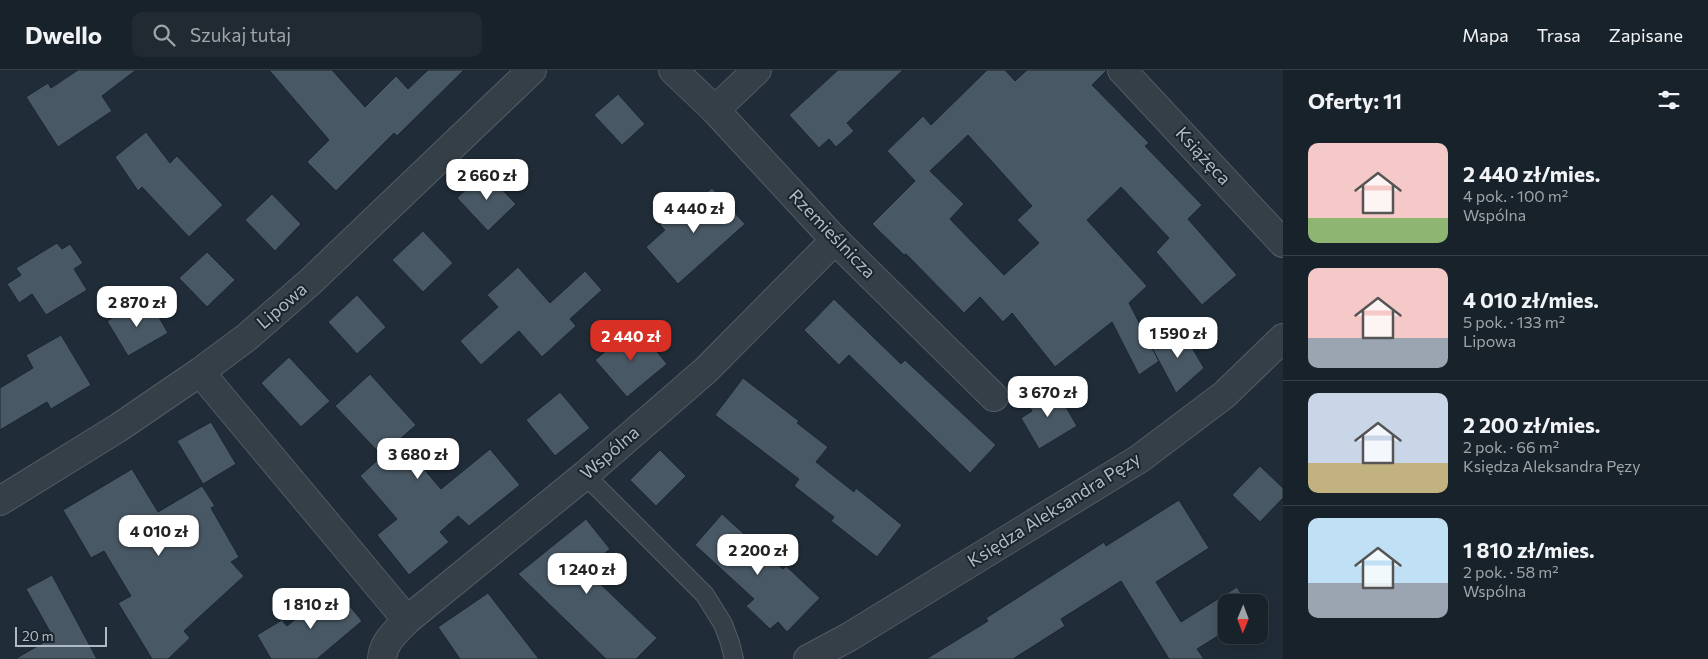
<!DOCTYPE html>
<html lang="pl">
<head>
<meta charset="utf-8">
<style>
	body { margin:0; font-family:Commissioner,sans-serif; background:#212a32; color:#f1f3f6; height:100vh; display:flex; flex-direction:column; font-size:19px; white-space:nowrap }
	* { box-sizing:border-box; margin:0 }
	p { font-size:16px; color:#9fa4a8 }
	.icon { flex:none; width:28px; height:28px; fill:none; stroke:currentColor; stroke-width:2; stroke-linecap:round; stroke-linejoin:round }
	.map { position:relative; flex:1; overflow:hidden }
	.sheet { display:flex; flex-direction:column; background:#18222a; width:425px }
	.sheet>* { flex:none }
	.needle { width:32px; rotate:181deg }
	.buttons { position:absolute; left:1218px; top:524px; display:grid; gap:10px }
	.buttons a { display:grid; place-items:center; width:50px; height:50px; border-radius:10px; background:#18222a; box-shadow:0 2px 12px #0003,0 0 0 1px #363f47; font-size:25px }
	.scale { position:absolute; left:15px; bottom:12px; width:92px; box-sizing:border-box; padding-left:5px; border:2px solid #aebac5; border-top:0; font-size:14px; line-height:18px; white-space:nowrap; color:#aebac5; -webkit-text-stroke:4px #19242d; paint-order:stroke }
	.price { position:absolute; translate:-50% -42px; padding:0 11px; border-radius:10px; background:#fff; color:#222; font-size:16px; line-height:32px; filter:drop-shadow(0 1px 2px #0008) }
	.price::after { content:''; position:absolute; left:50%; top:30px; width:15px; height:11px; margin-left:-8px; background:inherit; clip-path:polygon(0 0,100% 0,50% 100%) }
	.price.on { background:#d93025; color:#fff }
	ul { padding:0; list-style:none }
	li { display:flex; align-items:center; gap:15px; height:125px; padding:0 25px }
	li+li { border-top:1px solid #363f47 }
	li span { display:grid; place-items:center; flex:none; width:140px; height:100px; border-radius:10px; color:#555 }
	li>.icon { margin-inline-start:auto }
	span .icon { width:60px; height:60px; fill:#fffc; stroke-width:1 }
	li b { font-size:21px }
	h2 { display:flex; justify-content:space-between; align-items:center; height:60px; padding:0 25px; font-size:21px }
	header { display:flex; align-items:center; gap:30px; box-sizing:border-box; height:70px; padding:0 25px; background:#18222a; border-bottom:1px solid #363f47 }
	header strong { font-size:24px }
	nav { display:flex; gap:28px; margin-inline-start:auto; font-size:18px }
	.search { width:350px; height:45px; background:#212a32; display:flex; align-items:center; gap:12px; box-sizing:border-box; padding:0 18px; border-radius:10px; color:#9fa4a8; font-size:19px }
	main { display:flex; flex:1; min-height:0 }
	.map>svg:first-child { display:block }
	.building { fill:#485864; stroke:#1b262f; fill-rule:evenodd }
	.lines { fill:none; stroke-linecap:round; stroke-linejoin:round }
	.service-casing { stroke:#515d66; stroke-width:20 }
	.minor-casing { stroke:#515d66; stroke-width:30 }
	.service { stroke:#343f48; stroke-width:18 }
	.minor { stroke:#343f48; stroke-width:28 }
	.labels { text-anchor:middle; stroke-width:4; stroke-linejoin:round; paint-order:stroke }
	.street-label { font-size:18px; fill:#aebac5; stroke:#19242d }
</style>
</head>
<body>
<header>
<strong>Dwello</strong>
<div class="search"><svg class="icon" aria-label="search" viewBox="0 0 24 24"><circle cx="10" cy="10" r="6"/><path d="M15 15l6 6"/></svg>Szukaj tutaj</div>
<nav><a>Mapa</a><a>Trasa</a><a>Zapisane</a></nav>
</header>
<main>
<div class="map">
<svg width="1283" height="589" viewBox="0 0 1283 589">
	<rect width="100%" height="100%" fill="#202d38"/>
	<g class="building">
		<path d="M78,0H136L102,26L112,41L58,77L26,27L48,13L51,18Z"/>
		<path d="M269,0H332L365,37L396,6L408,19L428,0H464L397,66L394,63L336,121L307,92L329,70Z"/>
		<path d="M838,0H903L847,53L854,61L836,77L829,69L819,78L789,45Z"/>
		<path d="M987,0H1005L1015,11L1027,0H1107L1092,15L1149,73L1145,76L1202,135L1188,149L1237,205L1202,235L1156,182L1169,168L1121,117L1087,150L1147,216L1129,233L1159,291L1139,305L1112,252L1055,297L1012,243L1003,252L980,227L964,243L906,184L904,185L872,154L915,111L887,81L923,46L931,55ZM968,65L1032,136L1017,150L1039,173L1004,205L950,149L964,134L930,101Z"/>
		<path d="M618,24L645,54L622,75L594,45Z"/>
		<path d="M146,62L170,93L177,86L223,135L189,167L142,117L138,121L115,87Z"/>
		<path d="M485,102L516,134L488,161L457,128Z"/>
		<path d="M712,118L745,154L678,214L646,177L665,160L660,155L694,124L699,129Z"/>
		<path d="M272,124L301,154L275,181L245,150Z"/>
		<path d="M423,161L453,193L423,222L392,190Z"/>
		<path d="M57,173L62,179L70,174L83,193L74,199L87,220L46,245L32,224L19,233L7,214L21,205L16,198Z"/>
		<path d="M207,182L235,210L207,237L179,208Z"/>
		<path d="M518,197L550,233L585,201L602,220L570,249L576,256L542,287L519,261L481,295L460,271L498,237L487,225Z"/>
		<path d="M357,225L386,257L357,284L328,252Z"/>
		<path d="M834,229L901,294L905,290L996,375L970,403L849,285L839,295L804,260Z"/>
		<path d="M141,231L146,240L152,235L168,263L128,286L107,251Z"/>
		<path d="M636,256L667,294L627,327L595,290Z"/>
		<path d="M1181,259L1204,298L1176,323L1151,276Z"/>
		<path d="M61,265L91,315L51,339L47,332L0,360V318L33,298L26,285Z"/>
		<path d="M289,287L330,331L301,357L261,313Z"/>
		<path d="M370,304L416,355L399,370L441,419L490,379L520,415L469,456L458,446L440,462L449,472L409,505L377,465L397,449L360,406L382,386L335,336Z"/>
		<path d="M743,308L799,351L797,353L828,377L816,392L854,422L856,418L902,455L877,487L831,451L834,447L794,416L799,409L715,345Z"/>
		<path d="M1053,315L1077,356L1039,379L1021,348L1032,341L1026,331Z"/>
		<path d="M560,322L590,358L555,386L526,350Z"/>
		<path d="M211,352L236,394L203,414L177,371Z"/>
		<path d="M660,380L686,406L656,436L630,410Z"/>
		<path d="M1260,396L1283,418V428L1260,452L1232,425Z"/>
		<path d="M132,399L158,442L202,416L215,436L211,438L239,487L231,492L244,506L184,561L190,568L168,589H152L118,533L131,526L104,481L91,488L63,440Z"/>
		<path d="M1179,430L1209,478L1156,512L1181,552L1237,517L1246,532H1226V561L1197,579L1204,589H1169L1121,511L1061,549L1065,556L1013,589H926L988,551L986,548L1104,472L1106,476Z"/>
		<path d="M722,444L783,499L786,496L820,528L787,562L778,552L770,559L746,536L754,529L695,475Z"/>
		<path d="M586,449L610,479L594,492L600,499L592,506L657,568L636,589H606L518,504Z"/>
		<path d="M52,505L97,589H15L53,567L26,519Z"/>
		<path d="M334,517L362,551L317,589H271L257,565L282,550L287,556Z"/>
		<path d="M488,523L539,589H460L438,557Z"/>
	</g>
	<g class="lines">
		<g class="service-casing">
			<path id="service" d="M585,405L705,525L723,554L730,573L734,589"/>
		</g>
		<g class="minor-casing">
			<g id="minor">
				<path d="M673,0L715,40L835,170L994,327"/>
				<path d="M1122,0L1283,173"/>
				<path d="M715,40L757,0"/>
				<path d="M200,302L407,550"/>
				<path d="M0,431L118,358L200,302L247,267L310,212L532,0"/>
				<path d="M382,589C383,572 396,562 407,550L585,405L706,300L835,170"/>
				<path d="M808,589L849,567L1139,389L1224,325L1283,268"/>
			</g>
		</g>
		<use href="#service" class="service"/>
		<use href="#minor" class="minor"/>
	</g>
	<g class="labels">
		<g class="street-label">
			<text transform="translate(1203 86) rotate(47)" y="6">Książęca</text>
			<text transform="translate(832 164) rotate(46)" y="6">Rzemieślnicza</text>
			<text transform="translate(282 236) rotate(-41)" y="6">Lipowa</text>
			<text transform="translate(610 383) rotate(-41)" y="6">Wspólna</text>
			<text transform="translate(1054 440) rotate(-32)" y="6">Księdza Aleksandra Pęzy</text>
		</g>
	</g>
</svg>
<div class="buttons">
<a><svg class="needle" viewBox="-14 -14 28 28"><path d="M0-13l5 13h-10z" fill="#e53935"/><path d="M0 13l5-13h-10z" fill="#9fa4a8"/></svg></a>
</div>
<div class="scale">20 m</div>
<b class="price" style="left:487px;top:131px">2 660 zł</b>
<b class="price" style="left:694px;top:164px">4 440 zł</b>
<b class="price" style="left:137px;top:258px">2 870 zł</b>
<b class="price" style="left:1178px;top:289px">1 590 zł</b>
<b class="price on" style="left:631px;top:292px">2 440 zł</b>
<b class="price" style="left:1048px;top:348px">3 670 zł</b>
<b class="price" style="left:418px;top:410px">3 680 zł</b>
<b class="price" style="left:159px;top:487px">4 010 zł</b>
<b class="price" style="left:758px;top:506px">2 200 zł</b>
<b class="price" style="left:587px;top:525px">1 240 zł</b>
<b class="price" style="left:311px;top:560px">1 810 zł</b>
</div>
<section class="sheet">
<h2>Oferty: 11<svg class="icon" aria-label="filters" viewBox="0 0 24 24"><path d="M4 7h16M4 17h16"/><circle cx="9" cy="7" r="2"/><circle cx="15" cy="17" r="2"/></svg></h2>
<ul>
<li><span style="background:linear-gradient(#f6c9c9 75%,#8fb573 0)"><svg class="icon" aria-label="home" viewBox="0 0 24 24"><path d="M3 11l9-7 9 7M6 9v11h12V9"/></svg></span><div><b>2 440 zł/mies.</b><p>4 pok. · 100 m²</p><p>Wspólna</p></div></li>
<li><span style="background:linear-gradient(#f6c9c9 70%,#9aa5b1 0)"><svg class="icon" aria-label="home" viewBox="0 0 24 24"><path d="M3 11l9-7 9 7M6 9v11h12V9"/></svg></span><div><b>4 010 zł/mies.</b><p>5 pok. · 133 m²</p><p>Lipowa</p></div></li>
<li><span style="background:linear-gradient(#c9d6e8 70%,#c2b280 0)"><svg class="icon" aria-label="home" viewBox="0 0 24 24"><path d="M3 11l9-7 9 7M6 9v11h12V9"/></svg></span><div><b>2 200 zł/mies.</b><p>2 pok. · 66 m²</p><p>Księdza Aleksandra Pęzy</p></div></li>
<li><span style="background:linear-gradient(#bfe0f5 65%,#9aa5b1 0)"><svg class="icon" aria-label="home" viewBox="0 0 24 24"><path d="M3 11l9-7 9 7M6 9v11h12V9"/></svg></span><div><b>1 810 zł/mies.</b><p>2 pok. · 58 m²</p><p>Wspólna</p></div></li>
</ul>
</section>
</main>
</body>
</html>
